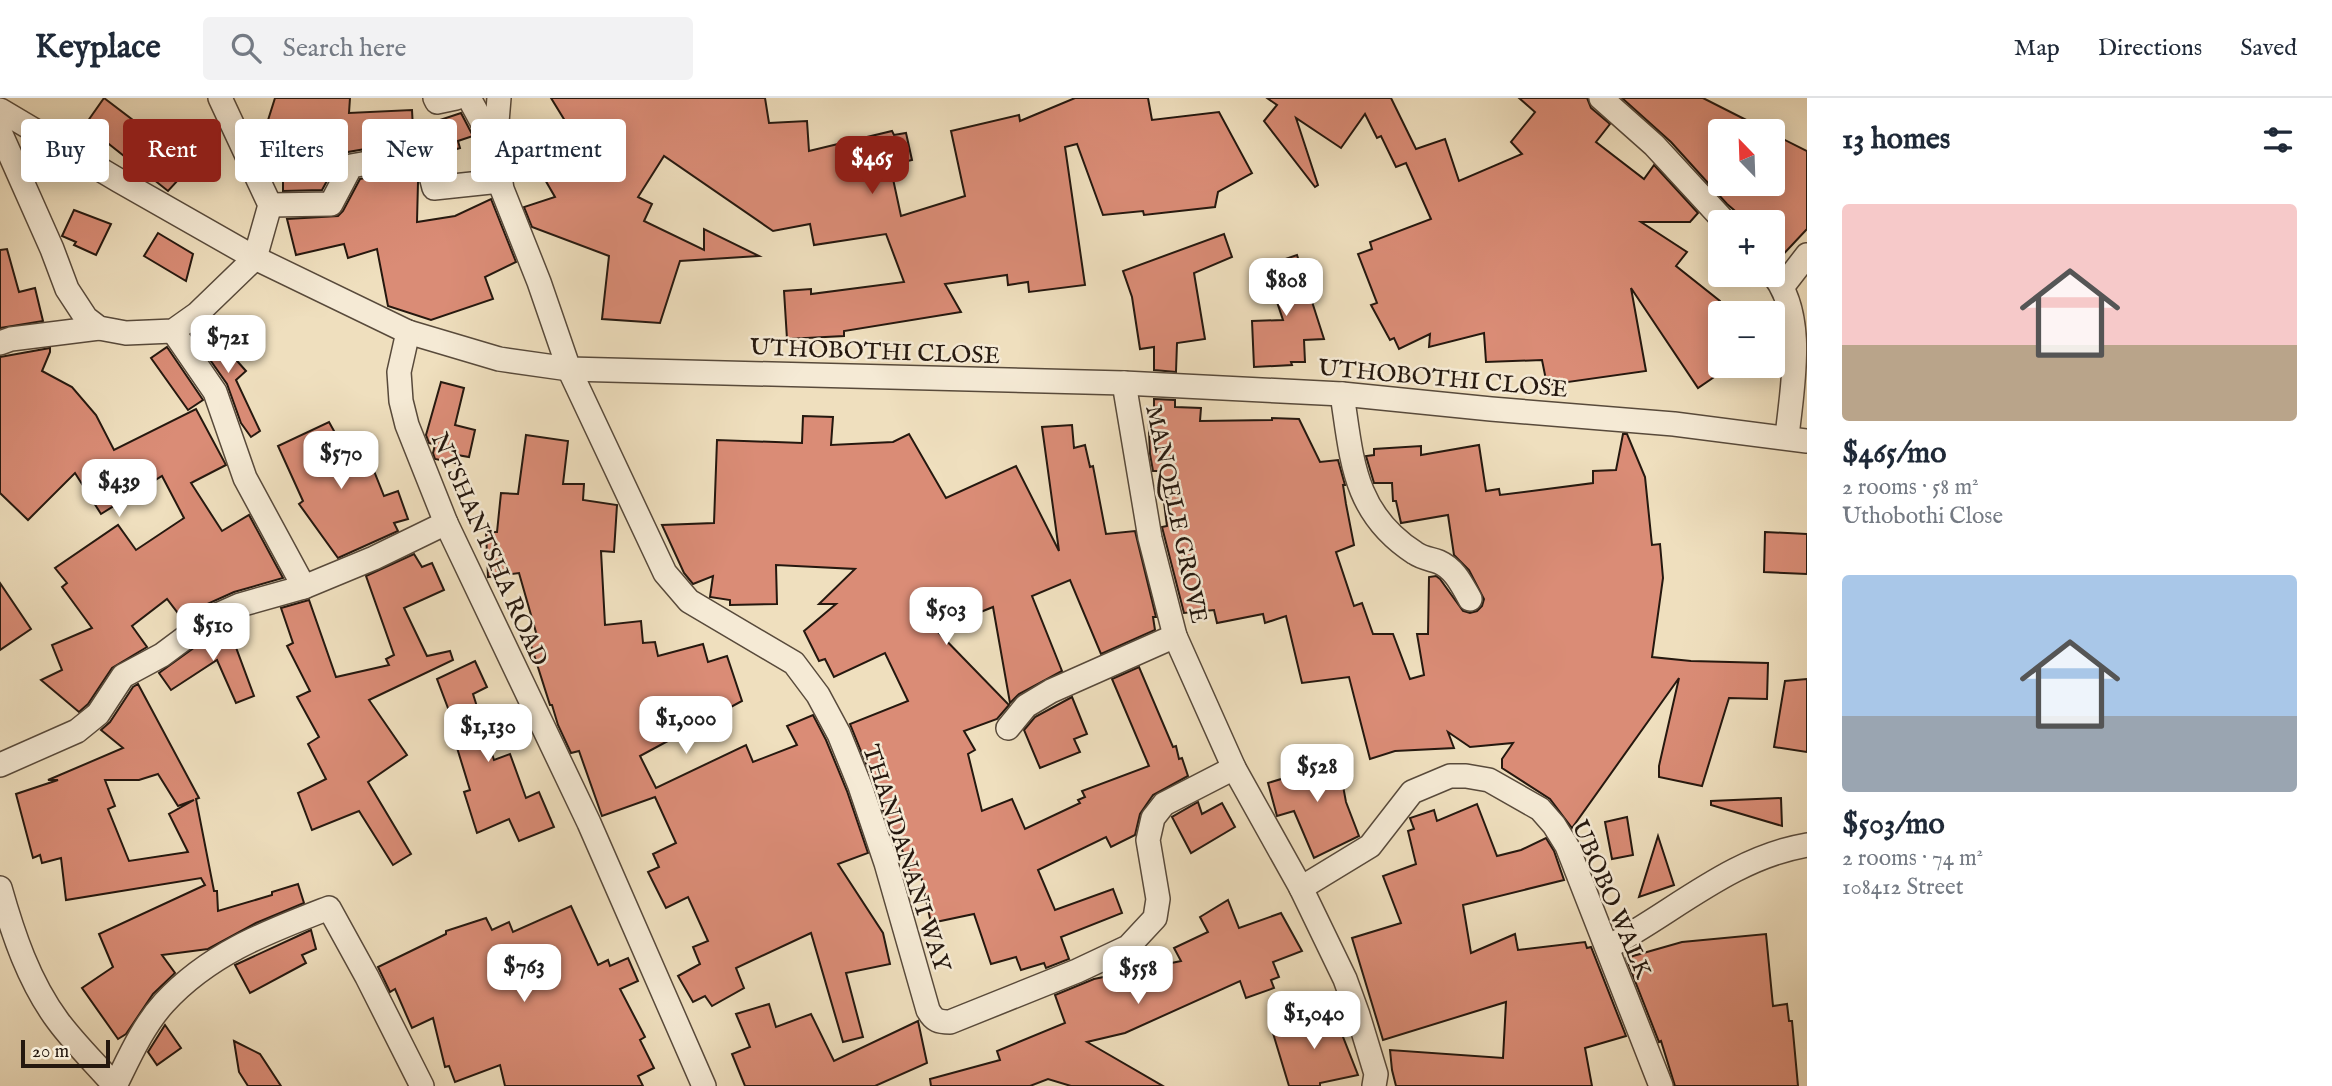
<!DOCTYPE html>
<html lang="en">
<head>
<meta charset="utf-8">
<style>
	body { margin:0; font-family:"IM FELL English",serif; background:#f2f2f3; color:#1f2937; height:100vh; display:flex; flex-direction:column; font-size:26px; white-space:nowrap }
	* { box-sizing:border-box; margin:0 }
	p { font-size:23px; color:#747a83 }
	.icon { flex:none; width:38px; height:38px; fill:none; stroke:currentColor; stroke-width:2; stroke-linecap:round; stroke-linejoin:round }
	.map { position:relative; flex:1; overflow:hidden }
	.details { display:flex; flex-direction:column; background:#fff; width:525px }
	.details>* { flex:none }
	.guide { position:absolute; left:21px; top:21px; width:665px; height:63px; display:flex; gap:14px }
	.needle { width:46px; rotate:337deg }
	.buttons { position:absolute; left:1708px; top:21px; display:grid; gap:14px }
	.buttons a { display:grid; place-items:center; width:77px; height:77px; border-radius:7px; background:#fff; box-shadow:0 4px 18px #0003; font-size:35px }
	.scale { position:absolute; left:21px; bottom:18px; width:89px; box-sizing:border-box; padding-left:7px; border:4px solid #25180f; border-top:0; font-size:19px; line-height:24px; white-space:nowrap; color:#25180f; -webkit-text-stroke:5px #f5ead5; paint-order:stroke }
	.price { position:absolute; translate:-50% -60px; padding:0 16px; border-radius:14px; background:#fff; color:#222; font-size:23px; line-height:46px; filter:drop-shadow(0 2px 4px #0008) }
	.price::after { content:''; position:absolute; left:50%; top:42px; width:21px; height:16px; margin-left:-10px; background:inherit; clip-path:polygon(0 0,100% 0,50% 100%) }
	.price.current { background:#8f2418; color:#fff }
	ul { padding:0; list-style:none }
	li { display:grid; align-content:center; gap:14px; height:371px; padding:0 35px }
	li span { display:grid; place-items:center; height:217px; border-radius:7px; color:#555 }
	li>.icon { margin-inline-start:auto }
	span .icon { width:126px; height:126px; fill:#fffc; stroke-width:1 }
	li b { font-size:30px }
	h2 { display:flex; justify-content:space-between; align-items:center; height:84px; padding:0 35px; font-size:30px }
	.tag { padding:0 24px; border-radius:7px; background:#fff; box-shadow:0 4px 18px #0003; font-size:24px; line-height:63px }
	.tag.current { background:#8f2418; color:#fff }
	header { display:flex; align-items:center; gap:42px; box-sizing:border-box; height:98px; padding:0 35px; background:#fff; border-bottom:2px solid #e0e1e3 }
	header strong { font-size:33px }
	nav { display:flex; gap:38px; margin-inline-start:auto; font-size:24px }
	.search { width:490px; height:63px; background:#f2f2f3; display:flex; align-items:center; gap:18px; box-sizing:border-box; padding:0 24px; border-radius:7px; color:#747a83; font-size:26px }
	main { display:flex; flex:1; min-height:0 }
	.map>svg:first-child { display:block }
	.building { fill:#da8c76; stroke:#25180f; stroke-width:2; fill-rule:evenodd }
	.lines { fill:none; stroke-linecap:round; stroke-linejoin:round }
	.street-casing { stroke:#584a3b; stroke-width:26 }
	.street { stroke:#f5ead5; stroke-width:23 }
	.labels { text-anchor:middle; stroke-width:5; stroke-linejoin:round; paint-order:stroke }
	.street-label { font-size:24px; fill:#25180f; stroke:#f5ead5 }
</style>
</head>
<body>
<header>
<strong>Keyplace</strong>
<div class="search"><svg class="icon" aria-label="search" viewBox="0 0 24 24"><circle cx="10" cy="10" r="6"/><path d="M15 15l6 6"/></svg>Search here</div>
<nav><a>Map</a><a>Directions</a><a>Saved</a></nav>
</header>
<main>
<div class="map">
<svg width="1807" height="988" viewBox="0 0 1807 988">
	<rect width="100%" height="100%" fill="#efdfbe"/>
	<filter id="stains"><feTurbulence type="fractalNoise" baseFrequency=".00286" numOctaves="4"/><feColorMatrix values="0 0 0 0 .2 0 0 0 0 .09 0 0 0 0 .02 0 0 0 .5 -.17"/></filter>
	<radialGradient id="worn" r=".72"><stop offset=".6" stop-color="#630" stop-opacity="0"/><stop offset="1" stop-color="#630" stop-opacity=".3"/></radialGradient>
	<g class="building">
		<path d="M104,0L192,67L168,93L85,27Z"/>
		<path d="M275,0H350L349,15L412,12L413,31L461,15L473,38L458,43L460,50L440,56L435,45L423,41L348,54L339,61L322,92L283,93V82L290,65L279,60L285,44L263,38Z"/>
		<path d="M551,0H765L769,25L807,23L809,53L892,33L894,37L906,35L912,62L890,67L901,118L965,98L951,33L1019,17L1020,23L1075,0H1148L1152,22L1219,14L1252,75L1218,94L1215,109L1144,117L1143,113L1103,117L1077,46L1065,49L1085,187L1029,194L1028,184L1008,187L1007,177L945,186L961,214L844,233V238L787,241L784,193L811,191V196L904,184L886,136L814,147L810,126L773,133L664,58L638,99L652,106L644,123L704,152V131L759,158L680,163L660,225L602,221L609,158L532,129L524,109L555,99L540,73L581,49Z"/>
		<path d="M1267,0H1391L1416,51L1445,41L1459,83L1522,56L1511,44L1535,14L1519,0H1587L1591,10L1610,26L1596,44L1644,81L1654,67L1698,115L1690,124H1641L1687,154L1676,168L1720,203V275L1698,290L1631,190L1646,273L1547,287L1542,262L1486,264L1484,235L1429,249L1430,236L1399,251L1394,240L1390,242L1371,207L1377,205L1358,156L1372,151L1370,144L1431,121L1406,65L1396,69L1381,38L1377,40L1365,16L1341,50L1296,20L1318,87L1315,89L1264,23L1277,7Z"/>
		<path d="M1622,0H1703L1768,33H1720V86H1773V36L1807,53V131L1777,163L1773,162V124H1748L1727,106L1671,44Z"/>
		<path d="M415,71L418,84L417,124L455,118L491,101L516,164L485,179L493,201L431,222L388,208L377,151L348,160L344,146L296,157L287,121L338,118L343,113L360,81Z"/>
		<path d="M74,112L111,126L96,157L74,147L76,144L62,138Z"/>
		<path d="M158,135L193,156L186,183L144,158Z"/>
		<path d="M1224,136L1232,159L1194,175L1205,241L1177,245L1176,274L1154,272V249L1140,251L1132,199L1123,173Z"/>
		<path d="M7,151L19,194L35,190L43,223L0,230V152Z"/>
		<path d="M1297,157L1324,241L1304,242L1305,264H1291L1292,267L1254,269L1252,223L1283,222L1265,168Z"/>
		<path d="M205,227L246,273L236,282L260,333L251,339L241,325L227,286L192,236Z"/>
		<path d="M167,249L203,302L188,312L151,260Z"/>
		<path d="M50,250V254L42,273L72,289L96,317L114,352L196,311L226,367L191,385L222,433L249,417L283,480L234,494L207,506L184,523L167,501L132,528L147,549L112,570L88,606L79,614L41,582L62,572L52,547L92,530L62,489L67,485L55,470L118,427L136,452L184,420L162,378L101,416L75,375L28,422L0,395V259Z"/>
		<path d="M441,284L464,290L455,327L475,332L469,359L457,357L455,365L435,361L433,355L435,347L429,345L426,337Z"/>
		<path d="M1154,301L1175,302V309L1201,310L1200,323L1272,322V320L1299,321L1320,364L1338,362L1345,387H1343L1346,406L1354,447L1336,454L1354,508L1362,505L1373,536H1393L1410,581L1424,577L1417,536H1428L1429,479L1436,478L1440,481L1463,513L1470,515L1477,513L1482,508L1484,501L1469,472L1454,457L1448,417L1401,425L1396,403H1393L1392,385H1374L1366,358L1374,357V351L1421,348V357L1479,347L1486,393L1499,391L1500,397L1593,385V373L1616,372L1623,336H1627L1645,379L1652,447L1660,446L1663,480L1652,559L1691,563L1768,565L1767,601L1729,600L1702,688L1659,679V668L1679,580L1572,730L1550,701L1502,670V661L1513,645L1470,649L1448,634L1454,650L1395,653L1370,661L1349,579L1302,585L1286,518L1265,525L1263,516L1217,525L1214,512L1184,515L1162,429L1167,428L1160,373H1153L1150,356L1148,310H1154Z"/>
		<path d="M803,318L833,319L831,347L893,344L909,336L946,400L1016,368L1059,453L1042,329L1072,327L1074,350L1085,347L1090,369L1093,368L1106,436L1135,433L1156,519H1153L1155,532L1101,556L1070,482L1032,498L1062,573L1019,596L1010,605L993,509L936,532L1009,607L997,621L964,633L975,652L968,656L982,713L1012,701L1025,731L1080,705L1078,702L1085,699L1082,693L1149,668L1112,581L1139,569L1173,649L1176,648L1179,661L1182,660L1188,678L1153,697L1140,716L1135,737L1111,749L1106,739L1038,772L1055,812L1113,791L1122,815L1061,839L1069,861L1046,870L1044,865L1021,872L1016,859L991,866L974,816L931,825L921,778L912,781L900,746L895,747L873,683L850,626L908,603L885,555L834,579L825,561L819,563L804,533L836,506H819L855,471L776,467L777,506L730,507V502L710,499L713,478L693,486L684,475L662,427L714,425L717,342L802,345Z"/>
		<path d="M329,324L344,351L352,348L356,357L366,353L384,398L398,393L408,421L394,425L398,433L338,460L299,406L303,403L278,348Z"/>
		<path d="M526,337L568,343L563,386H584L583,402L617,407L614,454L601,453L605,527L641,523L643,545L655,544L658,558L703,546L708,564L727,558L742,603L640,658L656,690L746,647L753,664L797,647L787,628L813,617L826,642L847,693L868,755L838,766L883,835L890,866L846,875L863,939L843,944L811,835L736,870L744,890L712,908L705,898L693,904L678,878L700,866L693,849L708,843L688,799L666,810L648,774L659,769L653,756L676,745L655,699L602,718L579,653L571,655L558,627L552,607H550L529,541L537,538L519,475L488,479L486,434H497L501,395L518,396Z"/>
		<path d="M1765,434L1807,436V476L1764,474Z"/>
		<path d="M414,456L422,469L432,465L444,492L404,510L427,558L450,553L453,562L369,602L407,657L368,684L411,756L393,767L359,713L312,732L298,695L326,681L308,646L319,639L297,599L310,593L287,548L293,545L281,510L309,502L336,579L389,567L386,561L394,557L366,478Z"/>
		<path d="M0,485L31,531L0,552Z"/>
		<path d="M232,526L240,542L234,544L254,598L236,605L217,562L171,592L159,575L220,531Z"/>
		<path d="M475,563L487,589L473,596L494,662L510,656L526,700L539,694L554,729L519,743L509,721L477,735L464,694L470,692L450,627L454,626L437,581Z"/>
		<path d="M1807,581V654L1774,649L1785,583Z"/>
		<path d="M138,586L199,700L196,701L214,793H217L218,813L272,797V794L298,786L304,805L256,825L208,851L162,857L175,875L153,896L126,936L118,941L82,890L113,869L99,836L205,787L201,780L66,802L61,760L42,765L40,757L33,760L16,696L58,682H48L123,650L101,632L110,624L133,589ZM158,676L178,708L194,702L169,716L188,754L129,763L108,711L115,708L105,682H139Z"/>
		<path d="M1072,599L1087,636L1074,641L1080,654L1040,670L1024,632L1035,619Z"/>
		<path d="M1337,656L1346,704L1359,738L1314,760L1294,713L1277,718L1268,685L1291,678L1288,671Z"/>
		<path d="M1781,700L1782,728L1711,707V703Z"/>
		<path d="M1198,704L1202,716L1222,705L1235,729L1191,755L1172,719Z"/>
		<path d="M1477,706L1497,758L1521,752L1546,740L1554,753L1564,782L1463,807L1471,855L1515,836L1518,852L1585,844L1587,850L1591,849L1626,938L1585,950L1592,988H1396L1392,972L1390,952L1503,960L1506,904L1383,942L1352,840L1401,825L1383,778L1416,766L1408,733L1414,731L1410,720L1434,712L1437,723Z"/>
		<path d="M1627,719L1633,757L1612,761L1605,724Z"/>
		<path d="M1658,738L1674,787L1639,799Z"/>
		<path d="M1228,802L1239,830L1281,815L1302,853L1273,864L1279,879L1271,882L1274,890L1246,900L1240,883L1125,935L1087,944L1163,988H1071L1048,981L1030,988H931L930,981L1000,962L997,953L1065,925L1055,897L1094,881L1181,863L1174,850L1208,834L1200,819Z"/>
		<path d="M571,808L598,867L608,862L610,868L628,860L638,883L620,891L645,939L640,942L654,970L638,978L643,988H505L500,967L455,984L449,968L445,969L433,920L412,930L395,891L390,894L378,869L446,836V833L486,820L492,832L509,824L513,834Z"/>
		<path d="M311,832L316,851L302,857L306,865L250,895L235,867Z"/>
		<path d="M1766,836L1773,908L1787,906L1789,923H1792L1798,988H1675L1661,943L1659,944L1626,860L1682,844Z"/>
		<path d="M769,906L776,929L811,916L834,963L918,923L927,965L875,988H745L732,956L750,949L736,916Z"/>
		<path d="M1332,911L1358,977L1320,985V988H1289L1272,932Z"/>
		<path d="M165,927L181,950L157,967L148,954Z"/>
		<path d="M234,943L260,956L281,988H248L239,974Z"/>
	</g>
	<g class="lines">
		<g class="street-casing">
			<g id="street">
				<path d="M435,0L437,4L456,0"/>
				<path d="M469,0L495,48"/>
				<path d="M499,0L495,48L502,91L539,184L569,271L665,475L689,503L794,565L818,597L839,636L860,688L886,765L928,912C934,923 939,924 950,924L1077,873L1128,849L1155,820L1158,801L1148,742L1153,720L1164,706L1234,670"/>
				<path d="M1601,0L1654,47L1725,124"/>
				<path d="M0,12L118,82L255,160L408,234L499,261L569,271L1124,285L1342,296L1491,311L1674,326L1807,343"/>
				<path d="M0,34L52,151L67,191L86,220L99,230L126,235L173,233L197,216L255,160L270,107L220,0"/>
				<path d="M270,107L331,106L351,68L425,55L434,90L500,83"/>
				<path d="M1773,176C1807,218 1792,288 1787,339"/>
				<path d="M1783,188L1807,157"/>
				<path d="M173,233L215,294L245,380L304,489"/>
				<path d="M408,234L399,274L401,303L407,327L446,425L589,725L704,988"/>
				<path d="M0,245L11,241L99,230"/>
				<path d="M1124,285L1150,440L1175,538L1234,670L1301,790L1345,881L1358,917L1376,976L1374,988"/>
				<path d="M1342,296C1352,361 1353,415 1415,455C1422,460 1431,461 1439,464C1455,471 1462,487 1470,501"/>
				<path d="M1008,630L1026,608L1051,593L1175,538"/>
				<path d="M0,667L77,633L98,616L123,578L162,557L213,519L240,507L304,489L374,460L446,425"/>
				<path d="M0,790C13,836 29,884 58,923C75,946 96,966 115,988"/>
				<path d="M1301,790L1370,748L1412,694L1450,678H1466L1489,682L1540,711L1554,727L1567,748L1661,988"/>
				<path d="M1608,849C1674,814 1731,760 1807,747"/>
				<path d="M115,988C129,960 143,928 164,905C210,855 267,834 329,810L367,879L422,988"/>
			</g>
		</g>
		<use href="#street" class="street"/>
	</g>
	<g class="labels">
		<g class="street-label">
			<text transform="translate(875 253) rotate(2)" y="8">UTHOBOTHI CLOSE</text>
			<text transform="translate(1443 280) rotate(5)" y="8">UTHOBOTHI CLOSE</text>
			<text transform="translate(1177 416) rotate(78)" y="8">MANQELE GROVE</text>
			<text transform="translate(490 451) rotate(66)" y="8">NTSHANTSHA ROAD</text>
			<text transform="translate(907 760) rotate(72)" y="8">THANDANANI WAY</text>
			<text transform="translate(1612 801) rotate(67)" y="8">UBOBO WALK</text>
		</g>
	</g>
	<rect width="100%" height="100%" filter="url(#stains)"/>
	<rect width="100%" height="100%" fill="url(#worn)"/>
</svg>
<div class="buttons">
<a><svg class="needle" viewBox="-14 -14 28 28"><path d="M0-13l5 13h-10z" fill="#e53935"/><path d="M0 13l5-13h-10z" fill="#747a83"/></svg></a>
<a>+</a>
<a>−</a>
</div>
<div class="scale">20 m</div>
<b class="price current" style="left:872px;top:98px">$465</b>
<b class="price" style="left:1286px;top:220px">$808</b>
<b class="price" style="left:228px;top:277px">$721</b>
<b class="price" style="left:341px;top:393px">$570</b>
<b class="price" style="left:119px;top:421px">$439</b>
<b class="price" style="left:946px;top:549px">$503</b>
<b class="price" style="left:213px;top:565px">$510</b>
<b class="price" style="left:686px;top:658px">$1,000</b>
<b class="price" style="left:488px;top:666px">$1,130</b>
<b class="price" style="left:1317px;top:706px">$528</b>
<b class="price" style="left:524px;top:906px">$763</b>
<b class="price" style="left:1138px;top:908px">$558</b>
<b class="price" style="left:1314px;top:953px">$1,040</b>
<div class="guide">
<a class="tag">Buy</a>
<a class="tag current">Rent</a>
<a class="tag">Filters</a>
<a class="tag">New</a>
<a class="tag">Apartment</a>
</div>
</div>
<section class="details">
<h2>13 homes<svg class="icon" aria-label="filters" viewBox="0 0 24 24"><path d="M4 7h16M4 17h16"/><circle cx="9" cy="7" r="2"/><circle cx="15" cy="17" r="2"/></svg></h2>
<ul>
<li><span style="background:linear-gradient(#f6c9c9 65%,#b9a48a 0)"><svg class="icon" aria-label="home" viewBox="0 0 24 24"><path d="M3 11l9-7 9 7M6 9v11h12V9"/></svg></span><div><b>$465/mo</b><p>2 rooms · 58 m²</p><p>Uthobothi Close</p></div></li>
<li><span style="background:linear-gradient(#a9c7e8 65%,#9aa5b1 0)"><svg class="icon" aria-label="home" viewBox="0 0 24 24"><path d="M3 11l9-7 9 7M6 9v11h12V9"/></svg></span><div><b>$503/mo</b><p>2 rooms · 74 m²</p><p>108412 Street</p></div></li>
</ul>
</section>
</main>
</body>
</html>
